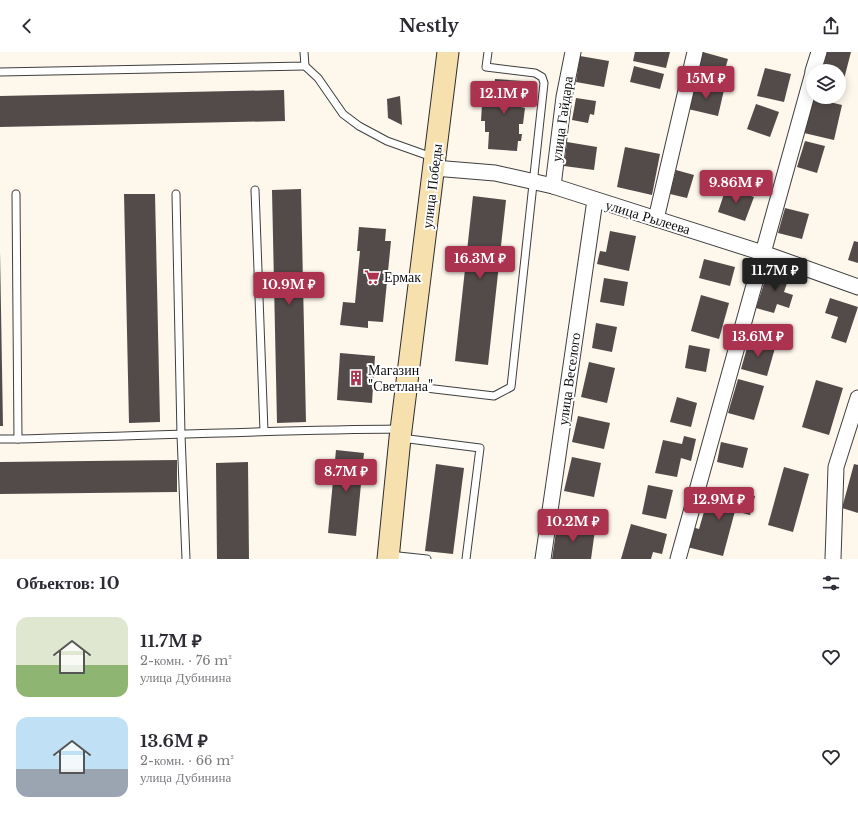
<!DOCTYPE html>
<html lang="ru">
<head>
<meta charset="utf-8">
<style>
	body { margin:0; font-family:"Libre Baskerville",serif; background:#f2f2f3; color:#2b2b33; height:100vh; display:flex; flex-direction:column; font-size:15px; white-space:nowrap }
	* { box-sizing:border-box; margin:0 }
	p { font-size:13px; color:#7c7c81 }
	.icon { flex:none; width:22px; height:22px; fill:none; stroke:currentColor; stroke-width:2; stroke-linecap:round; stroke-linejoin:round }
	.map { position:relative; height:507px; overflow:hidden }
	.drawer { display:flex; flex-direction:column; background:#fff; flex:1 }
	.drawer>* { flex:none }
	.fabs { position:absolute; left:806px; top:12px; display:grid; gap:8px }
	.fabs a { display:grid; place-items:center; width:40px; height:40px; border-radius:50%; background:#fff; box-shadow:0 2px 10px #0003; font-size:20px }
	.price { position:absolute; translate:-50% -34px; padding:0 9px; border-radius:4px; background:#ac3350; color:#fff; font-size:13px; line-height:26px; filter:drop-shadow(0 1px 2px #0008) }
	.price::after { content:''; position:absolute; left:50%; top:24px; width:12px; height:9px; margin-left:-6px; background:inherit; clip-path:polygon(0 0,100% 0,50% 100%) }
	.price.current { background:#222; color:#fff }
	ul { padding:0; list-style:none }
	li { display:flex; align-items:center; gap:12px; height:100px; padding:0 16px }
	li span { display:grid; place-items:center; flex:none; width:112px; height:80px; border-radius:12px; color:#555 }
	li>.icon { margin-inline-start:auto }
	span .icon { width:48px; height:48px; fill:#fffc; stroke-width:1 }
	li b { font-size:17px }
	h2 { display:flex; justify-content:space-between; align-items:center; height:48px; padding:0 16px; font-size:17px }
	header { display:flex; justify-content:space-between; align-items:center; height:52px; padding:0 16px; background:#fff; font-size:18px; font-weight:700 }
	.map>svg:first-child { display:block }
	.building { fill:#534b49 }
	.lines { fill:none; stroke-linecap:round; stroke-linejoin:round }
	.lane-casing { stroke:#3f3f3f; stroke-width:9 }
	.street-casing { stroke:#3f3f3f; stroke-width:17 }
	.secondary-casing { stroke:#2e2e2e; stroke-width:23 }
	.lane { stroke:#fff; stroke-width:7 }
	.street { stroke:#fff; stroke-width:15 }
	.secondary { stroke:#f6e1ae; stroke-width:21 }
	.labels { text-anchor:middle; stroke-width:4; stroke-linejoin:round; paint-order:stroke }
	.street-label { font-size:14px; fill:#0c0c0c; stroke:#fff }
	.poi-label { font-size:14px; fill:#0c0c0c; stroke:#fff; text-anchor:start }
</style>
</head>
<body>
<header><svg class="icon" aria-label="back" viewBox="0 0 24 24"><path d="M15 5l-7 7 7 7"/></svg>Nestly<svg class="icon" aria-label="share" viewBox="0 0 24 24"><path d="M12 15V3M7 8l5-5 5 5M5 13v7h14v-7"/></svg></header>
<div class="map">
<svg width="858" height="507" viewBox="0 0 858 507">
	<rect width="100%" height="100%" fill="#fdf7ec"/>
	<g class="building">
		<path d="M635,0H670L666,16L633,9Z"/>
		<path d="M703,0L728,7L722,28L698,22Z"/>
		<path d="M827,0H851L844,27L839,25V19H822Z"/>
		<path d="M580,4L609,9L604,35L576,30Z"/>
		<path d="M634,14L664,22L660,37L630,30Z"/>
		<path d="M765,16L791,22L784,50L757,44Z"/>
		<path d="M495,27L523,29L522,39L526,40L525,48H522L521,55L525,56L523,72H519V82H522L521,89H518L517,99L488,97L489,80H485V69H481L482,52H488V44H493Z"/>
		<path d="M694,31L724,38L718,64L688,57Z"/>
		<path d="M284,38L285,69L0,75V44Z"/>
		<path d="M400,44L402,73L388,66L387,47Z"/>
		<path d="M576,46L596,49L594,63L590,62L588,71L572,68Z"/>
		<path d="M813,46L842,53L834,88L804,81Z"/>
		<path d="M756,52L779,60L770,85L747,77Z"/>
		<path d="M805,89L825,94L817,121L797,115Z"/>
		<path d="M567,90L597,95L594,118L564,114Z"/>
		<path d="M625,95L660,102L652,143L617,135Z"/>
		<path d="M676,118L694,123L687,146L670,142Z"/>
		<path d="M726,136L754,145L745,169L718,160Z"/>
		<path d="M301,137L306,370L277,371L272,138Z"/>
		<path d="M124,142H155L160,370L129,371Z"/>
		<path d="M473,144L506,148L488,313L455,309Z"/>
		<path d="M785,156L809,162L802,187L778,181Z"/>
		<path d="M359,175L386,177L385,189H391L383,270L368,269V276L340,273L343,250L355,251L360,199H357Z"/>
		<path d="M610,179L636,184L629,219L597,212L600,199L606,200Z"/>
		<path d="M854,189L858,190V211L848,208Z"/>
		<path d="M0,199L3,374H0Z"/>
		<path d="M704,207L735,215L730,234L699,226Z"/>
		<path d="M769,216L790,222L784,240L793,243L789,256L777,252L774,261L756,256Z"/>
		<path d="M604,226L628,230L624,254L600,250Z"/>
		<path d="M701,243L729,251L719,287L691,279Z"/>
		<path d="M830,246L858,255L846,291L831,286L838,265L825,261Z"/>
		<path d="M596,271L617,275L612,300L592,296Z"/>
		<path d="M749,289L775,296L767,324L741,317Z"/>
		<path d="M689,293L710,297L706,320L685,316Z"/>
		<path d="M340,301L375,304L372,351L337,348Z"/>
		<path d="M589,310L615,316L607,351L581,345Z"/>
		<path d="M738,327L764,334L754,368L728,361Z"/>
		<path d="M816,328L843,336L829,383L802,375Z"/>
		<path d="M677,345L697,351L691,375L670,370Z"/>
		<path d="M578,364L610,371L604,397L572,390Z"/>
		<path d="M684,384L696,387L691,409L681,406L677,425L655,421L663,388L682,392Z"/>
		<path d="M721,390L748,396L743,416L717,410Z"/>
		<path d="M336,398L364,401L356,484L328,481Z"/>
		<path d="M572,405L601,411L594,445L564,439Z"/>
		<path d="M177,408V440L0,442V410Z"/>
		<path d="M248,410L249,507H217L216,411Z"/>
		<path d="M436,412L464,416L453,502L425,499Z"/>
		<path d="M854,412L858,413V461L842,456Z"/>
		<path d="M784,415L809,422L793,480L768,473Z"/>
		<path d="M648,433L673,438L666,467L642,462Z"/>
		<path d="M721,435L755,444L750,463L735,459L723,504L687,495L692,475L699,477L708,446L718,448Z"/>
		<path d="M631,472L667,482L662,502L653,500L651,507H621Z"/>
		<path d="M557,473L595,478L591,507H552Z"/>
	</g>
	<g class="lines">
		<g class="lane-casing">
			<g id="lane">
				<path d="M305,14L318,26L343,62L359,74L387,89L432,105"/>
				<path d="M0,20L305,14L304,0"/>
				<path d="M255,138L264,379"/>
				<path d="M176,142L181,383L186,507"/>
				<path d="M409,334L494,344L511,335L544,31L542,25L535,21L486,15L488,0"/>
				<path d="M401,386L480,396L466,507"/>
				<path d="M0,387H18L16,142"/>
				<path d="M18,387C145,384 272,378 399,377"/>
				<path d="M389,503L427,507"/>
			</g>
		</g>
		<g class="street-casing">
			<g id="street">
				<path d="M813,19L819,0"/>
				<path d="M434,116L495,121L553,134L763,201L858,235"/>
				<path d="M553,134L564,45L573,0"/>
				<path d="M656,167L695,0"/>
				<path d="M543,507L595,148"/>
				<path d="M678,507L813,21"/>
				<path d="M833,507L836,415L858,346"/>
			</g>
		</g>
		<g class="secondary-casing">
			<path id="secondary" d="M388,507L400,386L448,0"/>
		</g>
		<use href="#lane" class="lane"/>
		<use href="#street" class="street"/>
		<use href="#secondary" class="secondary"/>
	</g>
	<defs>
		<g id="supermarket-bare" transform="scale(1.2)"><path d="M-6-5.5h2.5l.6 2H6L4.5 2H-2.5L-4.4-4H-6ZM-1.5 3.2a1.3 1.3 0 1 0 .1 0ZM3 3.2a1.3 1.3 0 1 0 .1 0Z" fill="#ac3350" stroke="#fff" stroke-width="2.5" paint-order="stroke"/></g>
		<g id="building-bare" transform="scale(1.2)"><path d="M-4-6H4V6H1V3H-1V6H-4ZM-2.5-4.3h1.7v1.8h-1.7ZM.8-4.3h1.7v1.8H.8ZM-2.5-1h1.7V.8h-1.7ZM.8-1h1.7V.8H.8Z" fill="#ac3350" stroke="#fff" stroke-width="2.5" paint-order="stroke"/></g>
	</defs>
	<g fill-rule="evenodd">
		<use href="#supermarket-bare" x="372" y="225"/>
		<use href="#building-bare" x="356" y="326"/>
	</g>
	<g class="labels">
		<g class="street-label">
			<text transform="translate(562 67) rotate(-82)" y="5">улица Гайдара</text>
			<text transform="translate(432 134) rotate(-83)" y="5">улица Победы</text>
			<text transform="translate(648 165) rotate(17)" y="5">улица Рылеева</text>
			<text transform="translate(569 327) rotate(-82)" y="5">улица Веселого</text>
		</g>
		<g class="poi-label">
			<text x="384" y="230">Ермак</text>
			<text x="368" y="323">Магазин<tspan x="368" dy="16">"Светлана"</tspan></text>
		</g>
	</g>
</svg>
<div class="fabs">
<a><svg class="icon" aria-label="layers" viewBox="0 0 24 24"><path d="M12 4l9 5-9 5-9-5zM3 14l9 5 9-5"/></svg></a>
</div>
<b class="price" style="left:706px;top:48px">15M ₽</b>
<b class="price" style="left:504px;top:63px">12.1M ₽</b>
<b class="price" style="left:736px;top:152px">9.86M ₽</b>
<b class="price" style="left:480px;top:228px">16.3M ₽</b>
<b class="price current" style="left:775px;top:240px">11.7M ₽</b>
<b class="price" style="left:289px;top:254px">10.9M ₽</b>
<b class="price" style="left:758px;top:306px">13.6M ₽</b>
<b class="price" style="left:346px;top:441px">8.7M ₽</b>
<b class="price" style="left:719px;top:469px">12.9M ₽</b>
<b class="price" style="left:573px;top:491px">10.2M ₽</b>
</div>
<section class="drawer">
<h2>Объектов: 10<svg class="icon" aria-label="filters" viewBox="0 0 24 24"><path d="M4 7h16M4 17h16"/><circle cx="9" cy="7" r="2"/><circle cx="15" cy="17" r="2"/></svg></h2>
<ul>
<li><span style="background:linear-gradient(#dfe7d0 60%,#8fb573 0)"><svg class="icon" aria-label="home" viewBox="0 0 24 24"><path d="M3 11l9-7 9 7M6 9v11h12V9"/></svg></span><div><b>11.7M ₽</b><p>2-комн. · 76 m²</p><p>улица Дубинина</p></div><svg class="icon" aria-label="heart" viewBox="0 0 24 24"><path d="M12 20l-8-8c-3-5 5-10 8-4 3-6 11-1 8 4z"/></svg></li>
<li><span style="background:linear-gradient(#bfe0f5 65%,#9aa5b1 0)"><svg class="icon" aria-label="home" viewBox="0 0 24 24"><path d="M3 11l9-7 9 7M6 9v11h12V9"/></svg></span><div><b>13.6M ₽</b><p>2-комн. · 66 m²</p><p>улица Дубинина</p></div><svg class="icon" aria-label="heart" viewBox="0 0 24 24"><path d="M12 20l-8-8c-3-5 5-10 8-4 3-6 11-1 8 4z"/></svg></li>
</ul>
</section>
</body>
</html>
